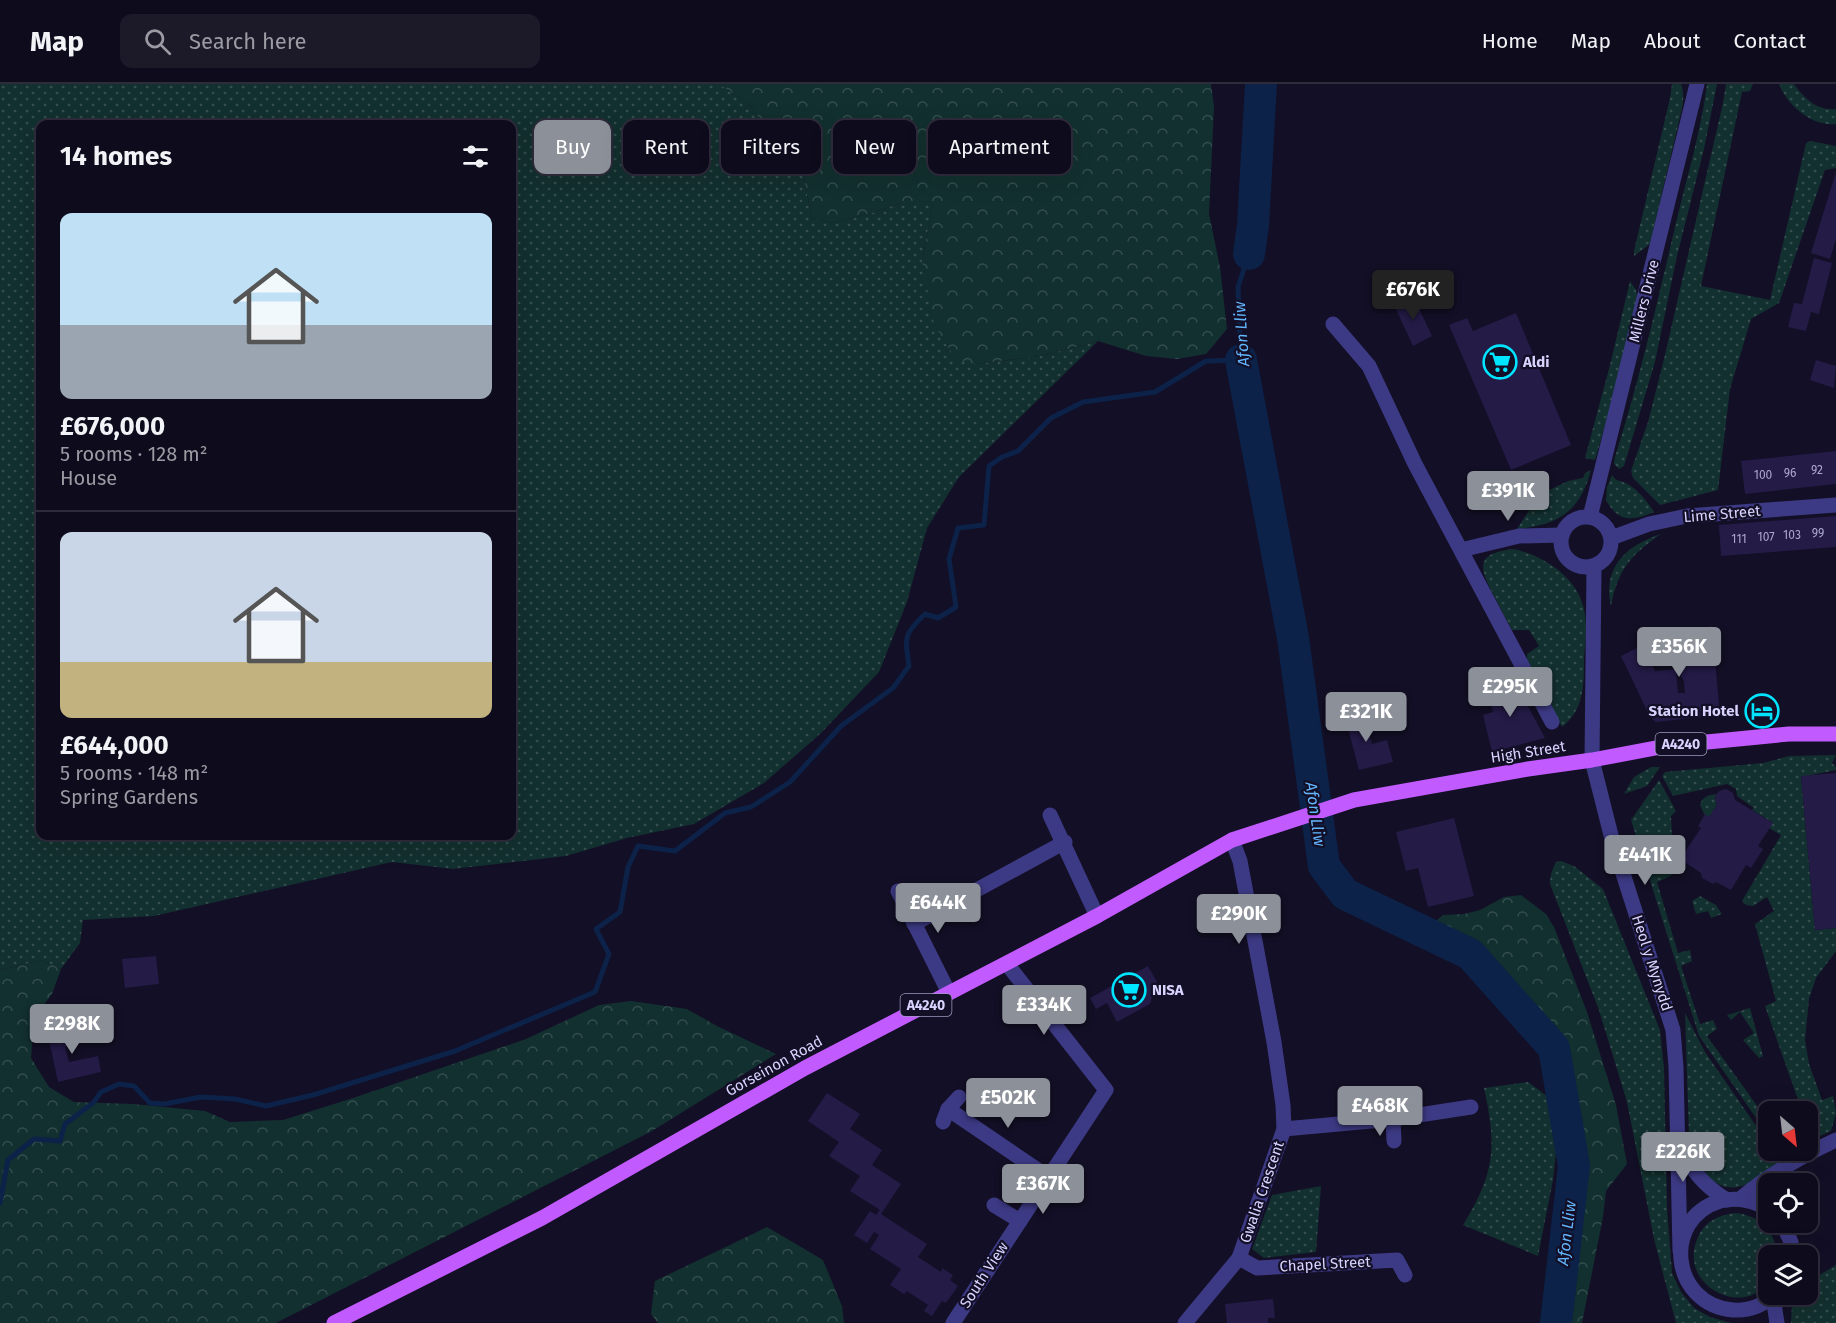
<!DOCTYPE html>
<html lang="en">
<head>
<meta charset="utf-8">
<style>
	body { margin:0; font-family:"Fira Sans",sans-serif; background:#1c1929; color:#f1f3f6; height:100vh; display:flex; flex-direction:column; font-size:22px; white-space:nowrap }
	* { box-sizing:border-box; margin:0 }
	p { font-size:20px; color:#9b9ba3 }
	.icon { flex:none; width:33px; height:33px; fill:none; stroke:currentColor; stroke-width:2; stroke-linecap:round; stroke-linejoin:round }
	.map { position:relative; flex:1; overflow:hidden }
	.panel { position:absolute; left:36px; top:36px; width:480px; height:720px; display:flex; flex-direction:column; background:#0e0b1c; border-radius:12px; box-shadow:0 6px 24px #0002,0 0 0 2px #2e2b3b }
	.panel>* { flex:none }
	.banner { position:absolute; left:534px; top:36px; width:570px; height:54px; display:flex; gap:12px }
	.needle { width:39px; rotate:152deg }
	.buttons { position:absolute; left:1758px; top:1017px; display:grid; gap:12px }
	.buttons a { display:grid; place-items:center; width:60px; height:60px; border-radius:12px; background:#0e0b1c; box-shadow:0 6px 24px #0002,0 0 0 2px #2e2b3b; font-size:30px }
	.price { position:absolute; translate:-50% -51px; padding:0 14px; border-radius:6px; background:#8c9099; color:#fff; font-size:20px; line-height:39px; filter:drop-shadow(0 2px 3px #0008) }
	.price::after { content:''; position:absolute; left:50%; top:36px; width:18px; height:14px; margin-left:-9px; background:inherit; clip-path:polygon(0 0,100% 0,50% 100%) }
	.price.selected { background:#222; color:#fff }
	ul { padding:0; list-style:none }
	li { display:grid; align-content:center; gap:12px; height:318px; padding:0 24px }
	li+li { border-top:2px solid #2e2b3b }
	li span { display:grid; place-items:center; height:186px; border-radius:12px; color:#555 }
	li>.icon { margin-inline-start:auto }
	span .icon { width:108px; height:108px; fill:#fffc; stroke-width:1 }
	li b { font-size:26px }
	h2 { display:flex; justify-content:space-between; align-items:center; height:72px; padding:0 24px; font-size:26px }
	.pill { padding:0 21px; border-radius:12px; background:#0e0b1c; box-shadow:0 6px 24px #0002,0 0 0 2px #2e2b3b; font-size:21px; line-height:54px }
	.pill.selected { background:#8c9099; color:#fff }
	header { display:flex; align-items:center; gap:36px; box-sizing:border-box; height:84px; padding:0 30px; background:#0e0b1c; border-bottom:2px solid #2e2b3b }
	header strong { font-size:28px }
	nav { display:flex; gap:33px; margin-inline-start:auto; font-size:21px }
	.search { width:420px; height:54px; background:#1c1929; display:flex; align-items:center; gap:15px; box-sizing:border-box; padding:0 21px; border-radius:12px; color:#9b9ba3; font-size:22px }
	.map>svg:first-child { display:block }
	.green { fill:url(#green-dots); fill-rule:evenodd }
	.forest { fill:url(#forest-crowns) }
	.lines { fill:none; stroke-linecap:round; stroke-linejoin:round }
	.stream { stroke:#0c2248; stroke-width:5 }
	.river { stroke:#0c2248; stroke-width:32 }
	.building { fill:#241b47 }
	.minor { stroke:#3d3a85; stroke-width:15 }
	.major { stroke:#c25bff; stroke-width:15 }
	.labels { text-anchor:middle; stroke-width:4.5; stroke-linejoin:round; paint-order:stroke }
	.number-label { font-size:12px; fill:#aca6d1 }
	.shield { fill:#130f26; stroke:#9e99be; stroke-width:1.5 }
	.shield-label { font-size:14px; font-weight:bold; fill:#d9d4ff }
	.street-label { font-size:15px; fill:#d9d4ff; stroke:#130f26 }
	.poi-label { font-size:15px; font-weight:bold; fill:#d9d4ff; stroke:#130f26; text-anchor:start }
	.water-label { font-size:16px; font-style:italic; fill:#62b6ff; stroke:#130f26 }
</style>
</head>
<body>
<header>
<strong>Map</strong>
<div class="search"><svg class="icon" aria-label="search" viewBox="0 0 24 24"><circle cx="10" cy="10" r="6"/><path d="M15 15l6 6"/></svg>Search here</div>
<nav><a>Home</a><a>Map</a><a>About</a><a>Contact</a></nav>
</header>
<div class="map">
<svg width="1836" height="1239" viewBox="0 0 1836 1239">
	<defs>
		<pattern id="green-dots" width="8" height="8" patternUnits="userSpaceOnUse" patternTransform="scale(1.5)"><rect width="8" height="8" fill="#12302f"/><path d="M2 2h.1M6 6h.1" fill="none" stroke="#344d4e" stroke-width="1.8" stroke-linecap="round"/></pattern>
		<pattern id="forest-crowns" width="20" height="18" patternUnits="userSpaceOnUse" patternTransform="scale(1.5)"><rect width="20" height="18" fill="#12302f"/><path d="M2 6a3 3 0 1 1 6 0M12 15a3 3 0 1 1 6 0" fill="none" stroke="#344d4e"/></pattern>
	</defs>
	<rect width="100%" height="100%" fill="#130f26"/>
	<g class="green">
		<path d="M0,0H719L748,19L803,90L812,134L833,139L875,128L901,119H933L922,177L975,280L1041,272L1098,257L959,393L927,444L907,518L879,588L820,650L764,699L694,740L627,754L566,772L453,785L392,778L154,832L83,836L80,859L61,885L42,876L0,886ZM40,40H512V752H40Z"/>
		<path d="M1672,0H1681C1685,11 1683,22 1680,33L1650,160L1634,172V167L1670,14Z"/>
		<path d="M1707,0H1717L1704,65L1677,172L1655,278L1627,372L1624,382L1619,385L1614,380L1615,373C1639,297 1657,220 1675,143C1686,96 1701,48 1707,0Z"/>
		<path d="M1726,0H1753L1750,7L1742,8L1701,202L1770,216L1806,59L1811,57L1836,62V84L1825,86L1779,219L1751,235L1730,305L1718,406L1660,421L1633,394L1631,387L1648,338L1664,275L1723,19Z"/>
		<path d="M1779,0H1794C1804,14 1817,27 1836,25V40C1812,43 1787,21 1779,0Z"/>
		<path d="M1630,197L1636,206L1638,215L1620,291L1595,376L1585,374L1610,281Z"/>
		<path d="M1591,386C1580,428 1558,441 1517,445L1539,411L1568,397L1583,394L1585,389Z"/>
		<path d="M1612,391L1616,396C1633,399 1645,414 1654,428C1634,437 1618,439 1606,416L1607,403Z"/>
		<path d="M1661,450C1631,471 1618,485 1611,522C1602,483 1627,461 1661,450Z"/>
		<path d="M1514,465C1544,472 1577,493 1584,525C1588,541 1585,559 1584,576C1584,601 1584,626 1562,643L1527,577V570L1539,562L1529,546H1512C1506,535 1500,523 1494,512C1478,482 1476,469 1514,465Z"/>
		<path d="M1836,671L1832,679L1836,683V686L1801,693L1815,846L1836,844V867L1816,894L1809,915L1807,936L1805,956L1809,980L1822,1016L1833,1012L1836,1029L1831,1047L1813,1055L1808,1041V1028L1802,1027L1765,922L1776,917L1755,840L1774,827L1767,813L1753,822L1746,821L1742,817L1781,751L1769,744L1772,738L1752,726L1754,724L1737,712L1736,705L1727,700L1673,712L1662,692L1665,688L1763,679L1789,672Z"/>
		<path d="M1651,683H1660L1647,702L1624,710L1634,693Z"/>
		<path d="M1659,696L1676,727L1671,732L1672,753L1666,761L1668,768L1672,770L1674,778L1671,792L1657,798L1678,869L1690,866L1692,877L1681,882L1700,940L1713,936L1717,945L1707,952L1768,1037V1051L1699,952L1631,736Z"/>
		<path d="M1717,710L1715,713L1717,721L1709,733L1705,732L1700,721C1702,713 1708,711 1717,710Z"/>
		<path d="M1561,777L1574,782L1603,805L1660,946L1664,984L1667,1124L1672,1189L1681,1208L1694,1224L1710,1233L1731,1239H1676L1654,1155L1627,1018L1599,926L1550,800C1550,791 1552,786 1556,778Z"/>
		<path d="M1700,812L1716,821L1722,830L1711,834L1708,827L1696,830L1692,817Z"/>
		<path d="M1750,924L1763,972L1759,974L1743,956L1754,949L1740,928L1731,936L1727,931Z"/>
		<path d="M1685,929L1705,968L1768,1059V1066L1774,1067L1782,1077L1746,1101C1711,1113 1696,1078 1689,1051Z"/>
		<path d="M1528,998L1555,1018L1557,1059L1553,1096L1538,1172L1463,1141C1495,1089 1497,1063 1484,1004Z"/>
		<path d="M1321,1102L1316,1168L1264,1174L1252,1165L1272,1111Z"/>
		<path d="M1735,1129C1759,1131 1773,1145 1778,1169V1171L1768,1172C1768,1179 1771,1193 1767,1199C1743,1234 1676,1201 1698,1153C1705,1137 1719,1131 1735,1129Z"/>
		<path d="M1836,1181V1239H1791L1792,1218L1796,1211L1808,1210V1198Z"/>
	</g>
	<g class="forest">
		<path d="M719,0H1211L1214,23L1209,130L1220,183L1227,245L1206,270L1177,275L1146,272L1098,257L1041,272L975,280L956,276L934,240L922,177L933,119H901L875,128L833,139L812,134L803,90L748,19Z"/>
		<path d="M1521,811L1546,830L1554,843L1587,928L1616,1021L1627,1080L1606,1107L1603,1133L1582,1239H1541L1553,1144L1567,1075L1570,1019L1564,985L1555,956L1540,931L1518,902L1492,877L1479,861L1441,848L1435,838L1443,831L1464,830L1480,826L1504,813Z"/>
		<path d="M42,876L61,885L52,910L34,934L31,974L49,1003L74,1018L133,1020L205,1027L230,1038L283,1036L350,1015L526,955L599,921L631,917L687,925L717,942L776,970L652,1047L276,1239H0V886Z"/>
		<path d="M767,1143L823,1176L842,1222L844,1239H658L651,1230L655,1197Z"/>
	</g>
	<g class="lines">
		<path class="stream" d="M0,1119L8,1076L34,1055L60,1057L65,1040L93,1019L101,1008L119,1000L134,1002L150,1019L164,1020L201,1013L235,1015L266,1022L313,1011L455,967L595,908L609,870L596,845L620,828L628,783L638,762L675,767L725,729L751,723L790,698L841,642L893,604L909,582C905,553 903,551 925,530L938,534L956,523L949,475L958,444L984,441L989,382L1002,373L1018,367L1051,334L1083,318L1155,308L1206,277L1241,276L1238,203L1249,170"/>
		<g class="river">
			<path d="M1249,170L1253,141L1261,0"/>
			<path d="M1241,276L1293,554L1324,782L1345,810L1470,870L1554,964L1574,1082L1556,1239"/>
		</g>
	</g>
	<g class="building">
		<path d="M1836,88V155L1830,175L1811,169Z"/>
		<path d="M1814,174L1832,179L1819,230L1811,228L1806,247L1788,243L1794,219L1802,220Z"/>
		<path d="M1413,212L1432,252L1413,262L1394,221Z"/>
		<path d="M1516,229L1571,361L1511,386L1449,241L1467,234L1473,247Z"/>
		<path d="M1816,276L1836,282L1834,304L1810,296Z"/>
		<path d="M1836,367V400L1745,410L1741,377Z"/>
		<path d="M1836,432V463L1721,472L1719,441Z"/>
		<path d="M1712,542L1720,631L1656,638L1650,633L1621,572L1643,561L1655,587L1676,585L1678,609H1685L1684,598L1664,555Z"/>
		<path d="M1513,594L1545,654L1492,668L1483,631L1493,628L1486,603Z"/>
		<path d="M1363,625L1372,660L1387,656L1393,678L1359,686L1344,629Z"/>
		<path d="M1836,689V844L1815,846L1801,692Z"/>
		<path d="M1726,705L1733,709L1735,716L1773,739L1758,762L1763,765L1751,784L1746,781L1731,806L1716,798L1713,800L1702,794L1701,789L1680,775L1701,744L1698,742L1705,730L1709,733L1717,721L1715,713L1719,707Z"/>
		<path d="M1454,734L1474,812L1428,823L1418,784L1406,787L1396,748Z"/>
		<path d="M156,872L159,900L125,904L122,875Z"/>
		<path d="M1148,882L1157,898L1150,920L1117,938L1107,919L1096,925L1090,914Z"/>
		<path d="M90,942L93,957L65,963L69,978L98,972L101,988L58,998L48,951Z"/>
		<path d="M827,1009L860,1030L850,1045L882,1066L872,1081L901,1100L881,1130L927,1160L918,1173L941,1188L942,1184L953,1191L950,1196L958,1202L946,1219L942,1217L932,1232L924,1227L928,1221L907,1207L904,1210L890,1201L901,1185L870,1165L879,1151L874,1148L867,1159L854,1151L870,1127L876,1131L880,1126L850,1107L860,1092L829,1072L839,1058L808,1037Z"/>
		<path d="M1273,1215L1275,1234H1268V1239H1227L1225,1220Z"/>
	</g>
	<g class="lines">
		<g class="minor">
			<path d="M1333,240L1369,282L1415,380L1552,638"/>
			<circle cx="1586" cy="458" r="25"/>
			<path d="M1590,433L1697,0"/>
			<path d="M1611,454L1649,440L1687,432L1836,421"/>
			<path d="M1461,466L1519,452L1562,451"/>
			<path d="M1594,483L1592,676L1612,755L1673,946L1676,983L1680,1167"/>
			<path d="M1050,731L1097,832"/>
			<path d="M898,807L949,909"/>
			<path d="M914,840L1065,758"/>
			<path d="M948,1025L1048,1093"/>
			<path d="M1393,1035L1394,1057"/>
			<path d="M943,1038L948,1025L959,1013"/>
			<path d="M1284,1045L1393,1035L1471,1023"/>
			<path d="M1682,1063C1690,1087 1706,1103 1727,1116"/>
			<path d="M1740,1115C1769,1090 1802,1072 1836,1056"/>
			<path d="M994,1121L1020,1137"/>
			<path d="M1768,1126C1755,1116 1737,1113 1720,1117C1661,1135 1671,1221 1733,1226C1749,1227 1764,1221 1775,1210"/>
			<path d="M1782,1138L1791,1158L1792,1172"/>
			<path d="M1239,1174L1257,1184L1397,1176L1405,1191"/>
			<path d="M1773,1213L1777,1239"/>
			<path d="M953,1239L1106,1006L1007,880"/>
			<path d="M1185,1239L1239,1174L1284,1045L1283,1021L1274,958L1240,777L1232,756"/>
		</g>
		<path class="major" d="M334,1239L542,1134L805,984L1097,832L1232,756L1354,716L1528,685L1592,676L1666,662L1789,650H1836"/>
	</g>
	<defs>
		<g id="supermarket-ring" transform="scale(1.725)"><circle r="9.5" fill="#130f26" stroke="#00e5ff" stroke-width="1.5"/><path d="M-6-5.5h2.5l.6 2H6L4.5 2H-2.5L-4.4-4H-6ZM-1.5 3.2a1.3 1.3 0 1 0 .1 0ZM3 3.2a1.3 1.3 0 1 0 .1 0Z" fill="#00e5ff"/></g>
		<g id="hotel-ring" transform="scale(1.725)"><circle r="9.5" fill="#130f26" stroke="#00e5ff" stroke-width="1.5"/><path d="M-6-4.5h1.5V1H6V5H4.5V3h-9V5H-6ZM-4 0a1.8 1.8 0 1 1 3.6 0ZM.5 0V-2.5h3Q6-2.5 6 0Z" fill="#00e5ff"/></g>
	</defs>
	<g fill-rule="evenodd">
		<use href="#supermarket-ring" x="1500" y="278"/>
		<use href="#hotel-ring" x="1762" y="627"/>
		<use href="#supermarket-ring" x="1129" y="906"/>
	</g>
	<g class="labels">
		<g class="number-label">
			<text x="1817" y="390">92</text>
			<text x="1790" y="393">96</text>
			<text x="1763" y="395">100</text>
			<text x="1818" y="453">99</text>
			<text x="1792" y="455">103</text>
			<text x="1766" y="457">107</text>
			<text x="1739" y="459">111</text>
		</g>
		<g class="shield">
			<rect x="1655.5" y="649" width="51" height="22" rx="4.5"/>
			<rect x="900.5" y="910" width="51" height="22" rx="4.5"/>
		</g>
		<g class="shield-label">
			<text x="1681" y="665">A4240</text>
			<text x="926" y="926">A4240</text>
		</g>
		<g class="street-label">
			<text transform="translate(1644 217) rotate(-76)" y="5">Millers Drive</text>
			<text transform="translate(1722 430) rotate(-5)" y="5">Lime Street</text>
			<text transform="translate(1528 668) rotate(-9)" y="5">High Street</text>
			<text transform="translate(1652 879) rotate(72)" y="5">Heol y Mynydd</text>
			<text transform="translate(774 982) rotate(-29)" y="5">Gorseinon Road</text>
			<text transform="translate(1262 1108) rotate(-71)" y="5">Gwalia Crescent</text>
			<text transform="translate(1325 1180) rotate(-3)" y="5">Chapel Street</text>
			<text transform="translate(984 1191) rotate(-57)" y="5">South View</text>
		</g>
		<g class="poi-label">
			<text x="1523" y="283">Aldi</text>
			<text x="1739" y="632" text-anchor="end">Station Hotel</text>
			<text x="1152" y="911">NISA</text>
		</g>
		<g class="water-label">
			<text transform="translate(1241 250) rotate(-94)" y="6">Afon Lliw</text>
			<text transform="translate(1316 730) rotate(82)" y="6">Afon Lliw</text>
			<text transform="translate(1566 1149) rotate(-83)" y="6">Afon Lliw</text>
		</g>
	</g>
</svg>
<div class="buttons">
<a><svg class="needle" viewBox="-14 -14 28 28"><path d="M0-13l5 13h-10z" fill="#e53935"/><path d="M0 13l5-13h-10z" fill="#9b9ba3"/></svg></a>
<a><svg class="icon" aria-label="locate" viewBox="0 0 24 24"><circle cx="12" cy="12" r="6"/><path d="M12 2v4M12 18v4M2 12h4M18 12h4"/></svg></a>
<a><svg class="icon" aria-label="layers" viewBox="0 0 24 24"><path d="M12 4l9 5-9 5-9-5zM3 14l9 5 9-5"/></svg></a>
</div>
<b class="price selected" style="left:1413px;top:237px">£676K</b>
<b class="price" style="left:1508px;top:438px">£391K</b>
<b class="price" style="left:1679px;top:594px">£356K</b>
<b class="price" style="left:1510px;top:634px">£295K</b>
<b class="price" style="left:1366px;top:659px">£321K</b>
<b class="price" style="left:1645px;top:802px">£441K</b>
<b class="price" style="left:938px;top:850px">£644K</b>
<b class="price" style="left:1239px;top:861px">£290K</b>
<b class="price" style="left:1044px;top:952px">£334K</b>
<b class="price" style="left:72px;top:971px">£298K</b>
<b class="price" style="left:1008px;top:1045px">£502K</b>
<b class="price" style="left:1380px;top:1053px">£468K</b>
<b class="price" style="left:1683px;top:1099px">£226K</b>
<b class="price" style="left:1043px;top:1131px">£367K</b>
<div class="banner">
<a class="pill selected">Buy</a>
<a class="pill">Rent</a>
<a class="pill">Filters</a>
<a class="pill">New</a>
<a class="pill">Apartment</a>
</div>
<section class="panel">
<h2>14 homes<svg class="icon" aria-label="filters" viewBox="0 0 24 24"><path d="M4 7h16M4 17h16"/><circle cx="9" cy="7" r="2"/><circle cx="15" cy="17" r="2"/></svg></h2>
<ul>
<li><span style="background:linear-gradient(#bfe0f5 60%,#9aa5b1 0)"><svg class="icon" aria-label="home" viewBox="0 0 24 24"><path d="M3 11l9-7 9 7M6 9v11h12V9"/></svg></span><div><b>£676,000</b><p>5 rooms · 128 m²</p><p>House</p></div></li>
<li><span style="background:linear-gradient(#c9d6e8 70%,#c2b280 0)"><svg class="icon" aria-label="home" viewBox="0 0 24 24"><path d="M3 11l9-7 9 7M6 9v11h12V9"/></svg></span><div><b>£644,000</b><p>5 rooms · 148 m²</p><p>Spring Gardens</p></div></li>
</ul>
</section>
</div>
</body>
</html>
